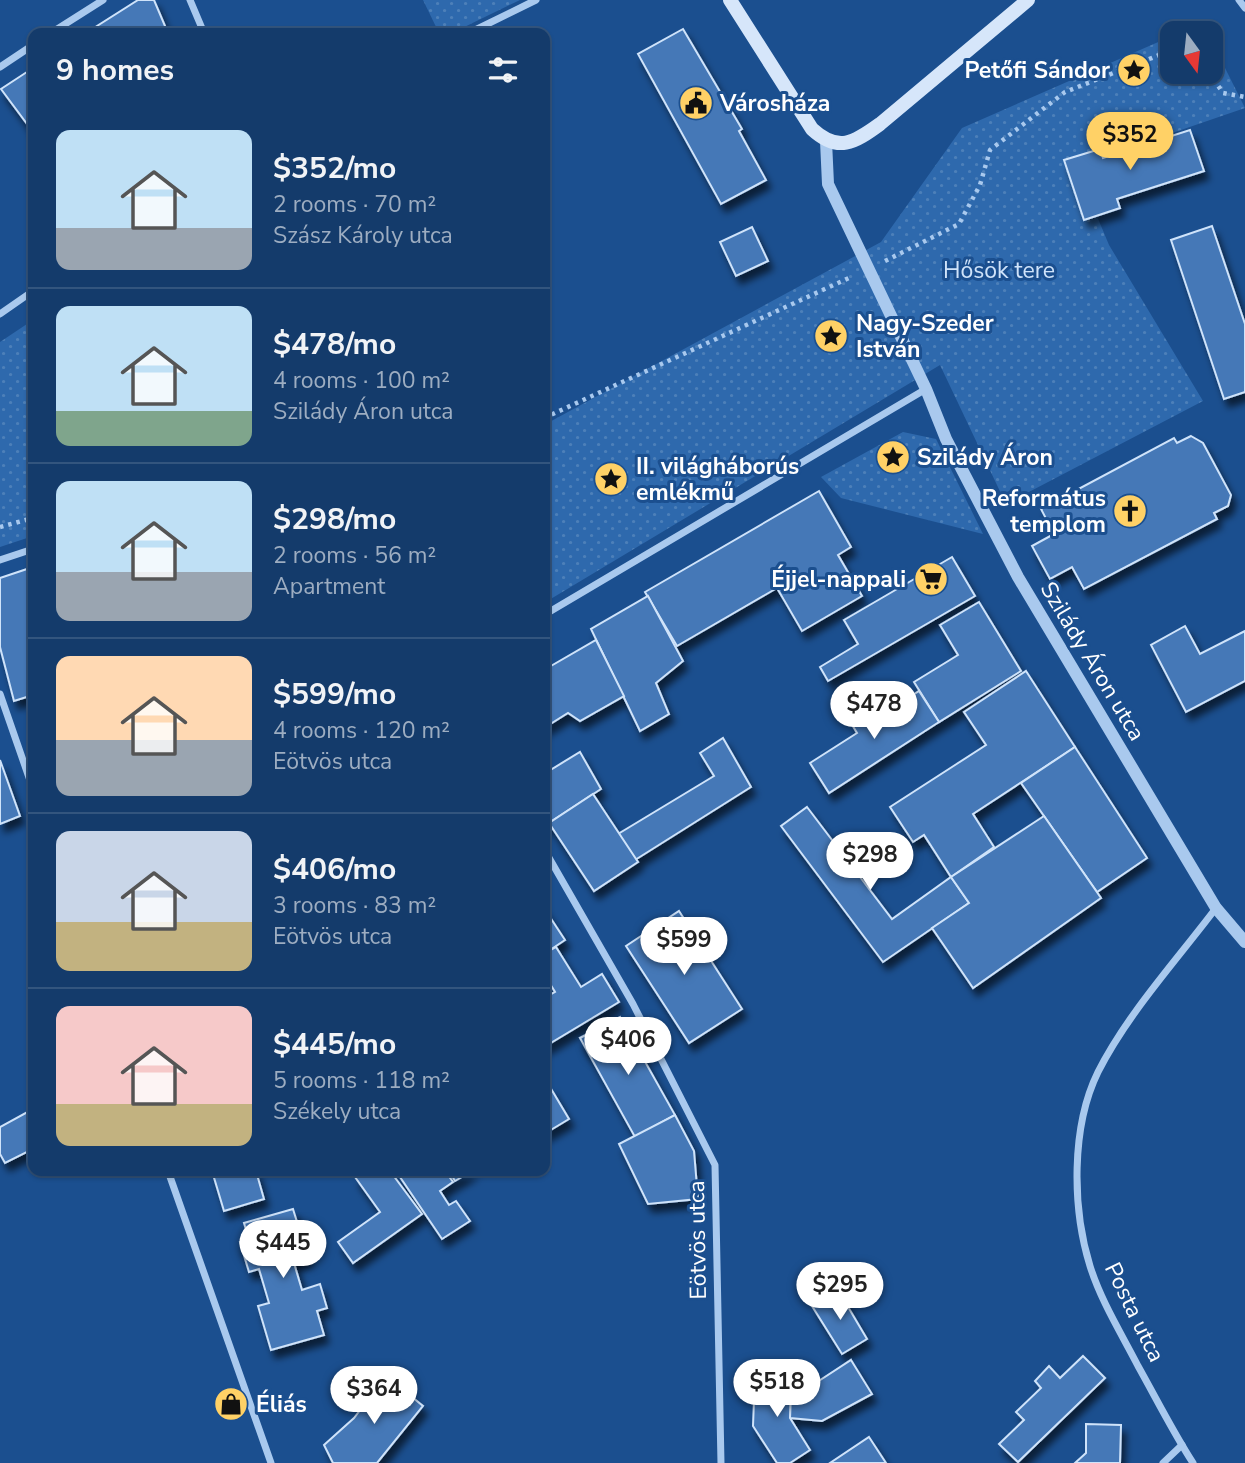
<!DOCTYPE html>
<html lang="en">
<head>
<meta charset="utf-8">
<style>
	body { margin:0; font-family:"Nunito Sans",sans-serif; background:#1d4271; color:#f1f3f6; height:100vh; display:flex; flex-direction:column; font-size:26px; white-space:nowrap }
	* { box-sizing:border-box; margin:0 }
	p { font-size:23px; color:#9dadc1 }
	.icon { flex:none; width:38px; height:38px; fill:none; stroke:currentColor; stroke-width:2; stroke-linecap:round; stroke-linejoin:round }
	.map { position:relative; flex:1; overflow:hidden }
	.panel { position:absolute; left:28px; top:28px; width:522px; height:1148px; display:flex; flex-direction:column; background:#143b6b; border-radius:14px; box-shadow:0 2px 5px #0004,0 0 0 2px #33557e }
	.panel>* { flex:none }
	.needle { width:46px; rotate:165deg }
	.buttons { position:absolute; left:1160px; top:21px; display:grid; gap:14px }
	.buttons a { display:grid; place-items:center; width:63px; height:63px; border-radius:14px; background:#143b6b; box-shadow:0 2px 5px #0004,0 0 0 2px #33557e; font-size:35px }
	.price { position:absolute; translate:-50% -60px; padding:0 16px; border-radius:24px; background:#fff; color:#222; font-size:23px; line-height:46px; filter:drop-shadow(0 2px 4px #0008) }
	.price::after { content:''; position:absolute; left:50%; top:42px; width:21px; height:16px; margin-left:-10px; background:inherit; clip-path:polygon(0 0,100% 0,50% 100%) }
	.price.on { background:#ffd166; color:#111 }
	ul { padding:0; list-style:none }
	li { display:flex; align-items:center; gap:21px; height:175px; padding:0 28px }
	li+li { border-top:2px solid #33557e }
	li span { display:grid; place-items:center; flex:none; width:196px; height:140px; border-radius:14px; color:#555 }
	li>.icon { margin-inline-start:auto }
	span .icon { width:84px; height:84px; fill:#fffc; stroke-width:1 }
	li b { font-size:30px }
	h2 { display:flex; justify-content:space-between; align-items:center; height:84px; padding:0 28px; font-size:30px }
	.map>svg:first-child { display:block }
	.park { fill:url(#park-dots) }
	.building { fill:#4478b7; stroke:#cfe3fa; stroke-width:2; filter:url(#shadow) }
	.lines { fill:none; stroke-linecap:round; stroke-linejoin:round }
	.path { stroke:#a9c9ee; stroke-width:4.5; stroke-dasharray:3.5 5; stroke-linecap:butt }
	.minor { stroke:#a9c9ee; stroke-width:7 }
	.tertiary { stroke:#a9c9ee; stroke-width:12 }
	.secondary { stroke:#d6e6fa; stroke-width:14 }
	.labels { text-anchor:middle; stroke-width:6; stroke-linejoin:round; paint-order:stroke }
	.poi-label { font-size:23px; font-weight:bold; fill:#fff; stroke:#1b4f8f; text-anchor:start }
	.park-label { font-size:23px; fill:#cfe3fa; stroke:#1b4f8f }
	.street-label { font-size:23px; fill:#fff; stroke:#1b4f8f }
</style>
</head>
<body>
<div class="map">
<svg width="1245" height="1463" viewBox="0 0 1245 1463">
	<defs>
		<pattern id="park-dots" width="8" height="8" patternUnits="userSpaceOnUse" patternTransform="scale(1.75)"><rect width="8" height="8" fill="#2e69ad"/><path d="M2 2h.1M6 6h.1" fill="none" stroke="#4d80b9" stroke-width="1.8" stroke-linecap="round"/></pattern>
		<filter id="shadow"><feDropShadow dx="4.5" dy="8" stdDeviation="3.5" flood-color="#0009"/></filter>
	</defs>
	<rect width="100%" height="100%" fill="#1b4f8f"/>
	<g class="park">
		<path d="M423,0H520L452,33H439Z"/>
		<path d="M1172,36V72H1211V40L1245,108L1076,166L1109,245L1203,401L1006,504L940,365L544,603V425L881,242L962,128Z"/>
		<path d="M33,320V536L0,547V342Z"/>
		<path d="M903,432L936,439L983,534L841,498L821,477Z"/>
	</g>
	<g class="building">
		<path d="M138,0H154L168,33H86Z"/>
		<path d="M683,29L742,129L739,131L766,180L721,204L638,54Z"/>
		<path d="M33,68V132L1,89Z"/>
		<path d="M1190,130L1204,171L1117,199L1120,208L1084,220L1064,160L1100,149L1103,158Z"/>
		<path d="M1212,226L1245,324V392L1224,399L1171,240Z"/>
		<path d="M752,227L768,261L736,276L720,242Z"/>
		<path d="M1191,436L1203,443L1231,495L1228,506L1214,513L1217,519L1084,589L1072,567L1050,579L1032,546L1054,534L1041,509L1174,438L1177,443Z"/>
		<path d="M819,491L851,547L838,555L862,596L802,631L777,588L677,646L645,592Z"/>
		<path d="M952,557L975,596L828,681L820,667L858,644L844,620Z"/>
		<path d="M33,567V695L14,701L0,647V578Z"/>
		<path d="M648,596L683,661L656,683L669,714L640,731L591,629Z"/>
		<path d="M979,602L1021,671L939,722L914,682L958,655L940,625Z"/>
		<path d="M1185,626L1200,654L1245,631V681L1186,712L1151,645Z"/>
		<path d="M596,640L624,696L580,721L568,713L544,728V670Z"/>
		<path d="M1026,671L1075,747L973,814L994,847L951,877L924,835L913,842L890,807L986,745L964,712Z"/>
		<path d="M919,691L939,722L829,793L810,763L857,733L851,723L867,713L872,722Z"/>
		<path d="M723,738L751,787L635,860L618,834L714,776L700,753Z"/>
		<path d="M1075,747L1147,858L1097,892L1021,783Z"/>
		<path d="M580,752L601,789L544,826V767L547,772Z"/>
		<path d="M0,760L20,816L0,824Z"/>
		<path d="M593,794L638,862L594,891L549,823Z"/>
		<path d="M807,807L892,919L951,877L969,903L883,962L781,826Z"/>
		<path d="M1044,816L1101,898L973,988L932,928L969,903L951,877Z"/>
		<path d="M544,908L565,940L544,954Z"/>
		<path d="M679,911L742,1009L689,1043L626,946Z"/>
		<path d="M556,947L581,987L602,974L619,1002L544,1047V998L555,992L544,974V954Z"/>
		<path d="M620,1017L675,1115L635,1137L580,1038Z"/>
		<path d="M550,1087L569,1119L544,1134V1090Z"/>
		<path d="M33,1109V1149L5,1163L0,1154V1127Z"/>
		<path d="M675,1115L694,1151L698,1199L648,1204L619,1144Z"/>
		<path d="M212,1171H256L264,1199L224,1211Z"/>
		<path d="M364,1171H390L422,1214L353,1263L338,1242L380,1212L355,1177Z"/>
		<path d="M410,1171H445L453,1182L440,1191L449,1205L456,1201L470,1221L442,1239L400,1177Z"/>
		<path d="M449,1171H472L455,1181Z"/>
		<path d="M293,1209L308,1258L294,1263L302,1290L320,1284L327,1308L317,1311L324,1335L271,1350L258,1306L269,1303L259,1269L249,1272L240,1242L249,1240L244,1223Z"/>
		<path d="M838,1290L867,1339L842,1354L812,1306Z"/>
		<path d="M1083,1356L1105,1378L1018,1462L999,1444L1024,1420L1016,1412L1041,1388L1035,1381L1049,1366L1060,1378Z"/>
		<path d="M851,1360L872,1394L822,1421L790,1418L791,1384H814Z"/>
		<path d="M755,1375L791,1376L790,1418L810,1450L790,1463H777L753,1426Z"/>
		<path d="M386,1376L423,1406L377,1463H333L324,1445L354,1418Z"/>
		<path d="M1086,1424L1121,1425L1120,1463H1075L1086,1453Z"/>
		<path d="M869,1437L886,1463H830Z"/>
	</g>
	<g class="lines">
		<g class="path">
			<path d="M1209,72L1223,93L1245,97"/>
			<path d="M885,261L959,224L980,185L990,150L1065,92L1172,50"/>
			<path d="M544,418L851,277"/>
			<path d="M0,527L33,518"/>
		</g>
		<g class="minor">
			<path d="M190,0L204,33"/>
			<path d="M1239,0L1245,8"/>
			<path d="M51,33L103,0"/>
			<path d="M469,33L536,0"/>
			<path d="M0,67L33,45"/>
			<path d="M0,314L33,291"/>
			<path d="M0,560L33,549"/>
			<path d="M544,615L926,389"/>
			<path d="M0,694L33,789"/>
			<path d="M544,849L633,1004L715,1165L721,1463"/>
			<path d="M168,1171L271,1463"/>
			<path d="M1163,1463L1182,1445"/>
			<path d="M1193,1463C1173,1432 1156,1398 1138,1366C1121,1333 1101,1301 1090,1266C1072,1208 1071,1127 1098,1072C1128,1013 1176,961 1216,908"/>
		</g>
		<path class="tertiary" d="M826,141L828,184L926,389L946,439L1018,577L1216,908L1245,942"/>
		<path class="secondary" d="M730,0L812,129C838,153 854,143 880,124L1028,0"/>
	</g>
	<defs>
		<g id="sight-disc" transform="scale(1.75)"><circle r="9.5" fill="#ffd166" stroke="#1b4f8f"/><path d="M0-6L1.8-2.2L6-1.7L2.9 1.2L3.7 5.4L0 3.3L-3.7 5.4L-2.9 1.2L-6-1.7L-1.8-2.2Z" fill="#111"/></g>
		<g id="civic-disc" transform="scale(1.75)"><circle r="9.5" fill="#ffd166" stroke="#1b4f8f"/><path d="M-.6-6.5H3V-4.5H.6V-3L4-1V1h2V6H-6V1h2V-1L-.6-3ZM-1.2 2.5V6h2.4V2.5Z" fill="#111"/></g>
		<g id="church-disc" transform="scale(1.75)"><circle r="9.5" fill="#ffd166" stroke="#1b4f8f"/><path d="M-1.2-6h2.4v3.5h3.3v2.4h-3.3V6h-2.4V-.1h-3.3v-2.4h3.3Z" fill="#111"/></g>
		<g id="supermarket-disc" transform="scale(1.75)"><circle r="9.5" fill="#ffd166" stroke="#1b4f8f"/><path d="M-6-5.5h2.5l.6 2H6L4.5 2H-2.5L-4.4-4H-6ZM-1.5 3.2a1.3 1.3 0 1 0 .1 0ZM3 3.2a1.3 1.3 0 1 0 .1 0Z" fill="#111"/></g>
		<g id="shop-disc" transform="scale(1.75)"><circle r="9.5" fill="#ffd166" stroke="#1b4f8f"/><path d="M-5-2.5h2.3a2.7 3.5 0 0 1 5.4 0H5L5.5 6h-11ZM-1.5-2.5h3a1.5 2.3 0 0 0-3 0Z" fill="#111"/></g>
	</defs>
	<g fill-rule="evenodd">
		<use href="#sight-disc" x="1134" y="70"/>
		<use href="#civic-disc" x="696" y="103"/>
		<use href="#sight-disc" x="831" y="336"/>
		<use href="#sight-disc" x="893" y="457"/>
		<use href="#sight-disc" x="611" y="479"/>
		<use href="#church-disc" x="1130" y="511"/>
		<use href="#supermarket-disc" x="931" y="579"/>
		<use href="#shop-disc" x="231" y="1404"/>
	</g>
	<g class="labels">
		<g class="poi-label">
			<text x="1110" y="78" text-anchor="end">Petőfi Sándor</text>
			<text x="720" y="111">Városháza</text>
			<text x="856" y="331">Nagy-Szeder<tspan x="856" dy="26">István</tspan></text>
			<text x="917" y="465">Szilády Áron</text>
			<text x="636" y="474">II. világháborús<tspan x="636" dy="26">emlékmű</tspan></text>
			<text x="1106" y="506" text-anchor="end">Református<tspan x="1106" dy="26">templom</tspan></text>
			<text x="906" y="587" text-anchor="end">Éjjel-nappali</text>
			<text x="256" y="1412">Éliás</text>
		</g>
		<g class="park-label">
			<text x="999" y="278">Hősök tere</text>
		</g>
		<g class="street-label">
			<text transform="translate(1093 661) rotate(59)" y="8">Szilády Áron utca</text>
			<text transform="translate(697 1240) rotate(-91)" y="8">Eötvös utca</text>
			<text transform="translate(1135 1312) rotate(64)" y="8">Posta utca</text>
		</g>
	</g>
</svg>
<div class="buttons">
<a><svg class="needle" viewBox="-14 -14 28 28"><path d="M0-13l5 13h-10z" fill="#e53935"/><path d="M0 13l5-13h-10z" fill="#9dadc1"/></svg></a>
</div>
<b class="price on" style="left:1130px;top:172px">$352</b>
<b class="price" style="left:874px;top:741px">$478</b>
<b class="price" style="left:870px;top:892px">$298</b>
<b class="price" style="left:684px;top:977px">$599</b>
<b class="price" style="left:628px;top:1077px">$406</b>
<b class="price" style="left:283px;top:1280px">$445</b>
<b class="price" style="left:840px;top:1322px">$295</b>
<b class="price" style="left:777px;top:1419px">$518</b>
<b class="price" style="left:374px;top:1426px">$364</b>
<section class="panel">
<h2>9 homes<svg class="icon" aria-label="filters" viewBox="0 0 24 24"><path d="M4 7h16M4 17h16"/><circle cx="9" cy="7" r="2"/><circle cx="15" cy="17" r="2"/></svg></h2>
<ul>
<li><span style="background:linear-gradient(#bfe0f5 70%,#9aa5b1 0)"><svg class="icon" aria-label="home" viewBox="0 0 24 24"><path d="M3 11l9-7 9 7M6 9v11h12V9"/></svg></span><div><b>$352/mo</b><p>2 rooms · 70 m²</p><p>Szász Károly utca</p></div></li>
<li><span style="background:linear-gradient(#bfe0f5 75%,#7fa58c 0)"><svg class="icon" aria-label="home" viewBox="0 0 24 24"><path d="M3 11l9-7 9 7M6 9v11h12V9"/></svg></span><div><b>$478/mo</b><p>4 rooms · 100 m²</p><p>Szilády Áron utca</p></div></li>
<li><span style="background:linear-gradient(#bfe0f5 65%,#9aa5b1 0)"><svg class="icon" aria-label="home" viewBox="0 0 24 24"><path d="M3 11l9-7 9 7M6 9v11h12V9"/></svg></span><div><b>$298/mo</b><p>2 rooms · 56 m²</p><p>Apartment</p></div></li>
<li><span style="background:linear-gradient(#ffd9b3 60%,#9aa5b1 0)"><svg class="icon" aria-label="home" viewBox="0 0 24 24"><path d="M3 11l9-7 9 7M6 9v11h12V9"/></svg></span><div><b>$599/mo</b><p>4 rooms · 120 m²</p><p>Eötvös utca</p></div></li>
<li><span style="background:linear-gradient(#c9d6e8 65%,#c2b280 0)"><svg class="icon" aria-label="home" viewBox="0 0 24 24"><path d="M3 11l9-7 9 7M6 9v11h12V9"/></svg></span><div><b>$406/mo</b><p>3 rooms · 83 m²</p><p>Eötvös utca</p></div></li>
<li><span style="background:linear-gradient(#f6c9c9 70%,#c2b280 0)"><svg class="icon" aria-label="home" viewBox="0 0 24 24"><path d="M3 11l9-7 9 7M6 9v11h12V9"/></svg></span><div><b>$445/mo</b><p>5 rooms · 118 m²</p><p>Székely utca</p></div></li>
</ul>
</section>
</div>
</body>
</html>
